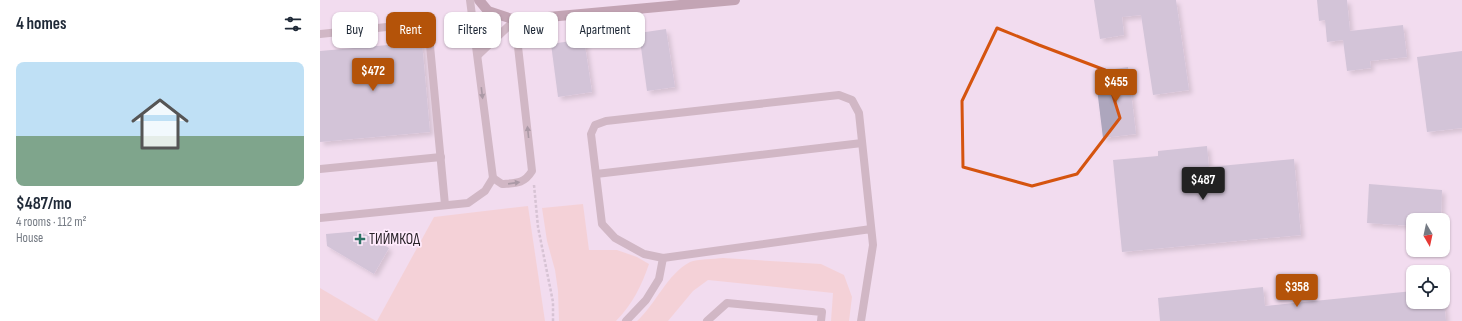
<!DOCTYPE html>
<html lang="en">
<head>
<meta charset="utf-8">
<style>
	body { margin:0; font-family:"Sofia Sans Condensed",sans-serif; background:#f6f6f7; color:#1f2937; height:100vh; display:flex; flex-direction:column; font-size:15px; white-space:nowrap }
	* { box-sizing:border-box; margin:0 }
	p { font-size:13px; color:#747a83 }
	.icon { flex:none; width:22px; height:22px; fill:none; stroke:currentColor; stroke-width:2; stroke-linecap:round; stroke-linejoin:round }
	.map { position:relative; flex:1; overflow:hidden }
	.drawer { display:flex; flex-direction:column; background:#fff; width:320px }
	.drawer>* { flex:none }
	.banner { position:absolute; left:12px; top:12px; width:380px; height:36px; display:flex; gap:8px }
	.needle { width:26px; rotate:171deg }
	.fabs { position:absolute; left:1086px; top:213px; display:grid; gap:8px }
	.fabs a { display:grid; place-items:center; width:44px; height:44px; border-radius:8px; background:#fff; box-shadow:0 1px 3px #0004; font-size:20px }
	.price { position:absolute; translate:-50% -34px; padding:0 9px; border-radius:4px; background:#b45309; color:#fff; font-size:13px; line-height:26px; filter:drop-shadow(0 1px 2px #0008) }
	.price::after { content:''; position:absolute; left:50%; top:24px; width:12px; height:9px; margin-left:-6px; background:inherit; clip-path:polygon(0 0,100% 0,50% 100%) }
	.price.current { background:#222; color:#fff }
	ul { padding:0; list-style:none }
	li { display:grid; align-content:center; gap:8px; height:212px; padding:0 16px }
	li+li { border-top:1px solid #e0e1e3 }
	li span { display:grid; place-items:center; height:124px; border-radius:8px; color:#555 }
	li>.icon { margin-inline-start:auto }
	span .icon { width:72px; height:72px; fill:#fffc; stroke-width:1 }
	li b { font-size:17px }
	h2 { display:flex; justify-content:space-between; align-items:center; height:48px; padding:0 16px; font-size:17px }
	.chip { padding:0 14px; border-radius:8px; background:#fff; box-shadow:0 1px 3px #0004; font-size:14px; line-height:36px }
	.chip.current { background:#b45309; color:#fff }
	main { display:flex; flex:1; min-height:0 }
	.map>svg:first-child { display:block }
	.green { fill:#f6c4bb }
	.building { fill:#ada6bd; filter:url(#shadow) }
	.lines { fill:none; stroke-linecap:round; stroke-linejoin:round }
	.path { stroke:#b5a4b3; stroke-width:2.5; stroke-dasharray:3 2; stroke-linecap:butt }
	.lane { stroke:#a88b93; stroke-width:8 }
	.secondary { stroke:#8a616d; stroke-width:10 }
	.oneway { fill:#56474e }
	.marked { fill:none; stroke:#d5540f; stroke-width:3; stroke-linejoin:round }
	.poi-dot { fill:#2c7164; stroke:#ffeafc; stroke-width:1.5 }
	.labels { text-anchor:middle; stroke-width:3.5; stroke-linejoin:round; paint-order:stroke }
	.poi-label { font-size:15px; fill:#2a2329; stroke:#ffeafc; text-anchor:start }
</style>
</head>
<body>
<main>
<section class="drawer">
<h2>4 homes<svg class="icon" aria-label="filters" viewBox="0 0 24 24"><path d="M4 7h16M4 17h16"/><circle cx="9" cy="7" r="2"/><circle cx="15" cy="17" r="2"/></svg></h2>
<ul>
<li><span style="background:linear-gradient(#bfe0f5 60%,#7fa58c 0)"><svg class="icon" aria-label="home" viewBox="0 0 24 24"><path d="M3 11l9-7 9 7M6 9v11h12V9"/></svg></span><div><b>$487/mo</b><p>4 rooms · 112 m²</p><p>House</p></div></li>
</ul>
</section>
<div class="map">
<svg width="1142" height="321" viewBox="0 0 1142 321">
	<defs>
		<filter id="shadow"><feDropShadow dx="3.5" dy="3.5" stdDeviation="2" flood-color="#0004"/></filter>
	</defs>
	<rect width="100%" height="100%" fill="#f2dcef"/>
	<g class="green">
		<path d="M263,204L269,250H297L317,257L329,264C322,285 312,305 296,321H239L238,291L235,270L227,241L222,208Z"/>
		<path d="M208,206L225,321H57L114,217Z"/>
		<path d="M403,258L501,264L524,275L532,297L529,321H511L513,293L388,280L373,291L348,321H317C336,304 347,274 370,262C377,259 394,259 403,258Z"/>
		<path d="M0,288L56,321H0Z"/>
	</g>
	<g class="building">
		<path d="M774,0H856L869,90L833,95L821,15L802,17L804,35L780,39Z"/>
		<path d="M997,0H1027L1030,31L1083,25L1087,57L1050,61L1051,68L1027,71L1023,40L1007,42L1005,20L999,21Z"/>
		<path d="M346,29L355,87L327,91L319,33Z"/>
		<path d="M264,39L272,92L238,97L231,44Z"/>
		<path d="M102,42L110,132L0,142V51Z"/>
		<path d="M1142,51V128L1107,132L1097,57Z"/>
		<path d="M808,67L816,134L783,138L775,72Z"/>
		<path d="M887,146L889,167L974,159L981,235L802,252L793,160L838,156V151Z"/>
		<path d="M1049,184L1122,190L1121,220H1093V226L1047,223Z"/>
		<path d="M40,231L69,248L54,274L7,246L6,234Z"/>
		<path d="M943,287L945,306L1093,291V302H1124L1126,321H840L838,298Z"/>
	</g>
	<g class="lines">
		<path class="path" d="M214,185L218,227L233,302V321"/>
		<g class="lane">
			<path d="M0,34L95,24L103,27L109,35L125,205"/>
			<path d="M158,55L195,20"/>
			<path d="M0,169L121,157"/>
			<path d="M276,174L542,143"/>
			<path d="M173,178L182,184C196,183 204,184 212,171L195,20"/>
			<path d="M0,218L148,203L165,191L173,178L150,0"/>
			<path d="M306,321L326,300L339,279L343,258"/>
			<path d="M387,321L407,303L502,312L501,321"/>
			<path d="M541,321L553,245L539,113L532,100L519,95L286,121L275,125L271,134L282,224L295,238L324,254L343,258L551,229"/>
		</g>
		<path class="secondary" d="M159,0L168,11L195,20L415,0"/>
	</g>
	<defs><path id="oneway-solid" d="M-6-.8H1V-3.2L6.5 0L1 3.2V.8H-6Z"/></defs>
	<g class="oneway">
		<use href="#oneway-solid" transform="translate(162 93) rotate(83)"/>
		<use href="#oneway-solid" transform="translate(208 132) rotate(-96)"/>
		<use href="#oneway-solid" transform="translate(194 183) rotate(-8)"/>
	</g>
	<path d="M0 0H1142V321H0ZM677,28L719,45L785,70L800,118L757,174L712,186L643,167L642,101Z" fill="#f2dcef" fill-opacity=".55" fill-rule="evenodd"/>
	<path class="marked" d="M677,28L719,45L785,70L800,118L757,174L712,186L643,167L642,101Z"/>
	<path class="poi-dot" d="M38 233h4v4h4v4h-4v4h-4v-4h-4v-4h4z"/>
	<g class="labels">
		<g class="poi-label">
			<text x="49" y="244">ТИЙМКОД</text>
		</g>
	</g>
</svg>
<div class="fabs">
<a><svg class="needle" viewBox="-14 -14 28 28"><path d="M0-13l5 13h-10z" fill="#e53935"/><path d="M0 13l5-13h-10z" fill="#747a83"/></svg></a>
<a><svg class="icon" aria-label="locate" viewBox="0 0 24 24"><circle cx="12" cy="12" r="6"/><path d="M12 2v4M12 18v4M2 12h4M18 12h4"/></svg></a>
</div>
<b class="price" style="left:53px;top:92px">$472</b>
<b class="price" style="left:796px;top:103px">$455</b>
<b class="price current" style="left:883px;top:201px">$487</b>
<b class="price" style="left:977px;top:308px">$358</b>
<div class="banner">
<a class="chip">Buy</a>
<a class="chip current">Rent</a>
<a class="chip">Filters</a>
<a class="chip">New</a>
<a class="chip">Apartment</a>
</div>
</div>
</main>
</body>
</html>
